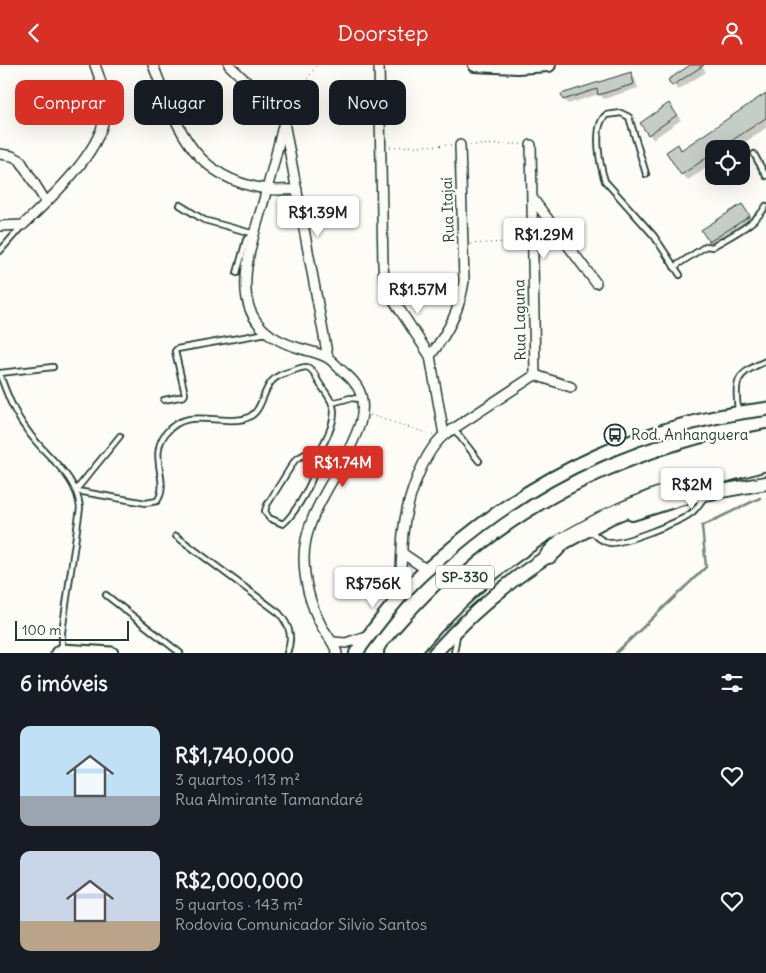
<!DOCTYPE html>
<html lang="pt">
<head>
<meta charset="utf-8">
<style>
	body { margin:0; font-family:Delius,sans-serif; background:#20242c; color:#f1f3f6; height:100vh; display:flex; flex-direction:column; font-size:19px; white-space:nowrap }
	* { box-sizing:border-box; margin:0 }
	p { font-size:16px; color:#9ea1a6 }
	.icon { flex:none; width:28px; height:28px; fill:none; stroke:currentColor; stroke-width:2; stroke-linecap:round; stroke-linejoin:round }
	.map { position:relative; height:588px; overflow:hidden }
	.drawer { display:flex; flex-direction:column; background:#171b24; flex:1 }
	.drawer>* { flex:none }
	.top-card { position:absolute; left:15px; top:15px; width:500px; height:45px; display:flex; gap:10px }
	.fabs { position:absolute; left:705px; top:75px; display:grid; gap:10px }
	.fabs a { display:grid; place-items:center; width:45px; height:45px; border-radius:10px; background:#171b24; box-shadow:0 5px 20px #0002; font-size:25px }
	.scale { position:absolute; left:15px; bottom:12px; width:114px; box-sizing:border-box; padding-left:5px; border:2px solid #1f3d34; border-top:0; font-size:14px; line-height:18px; white-space:nowrap; color:#1f3d34; -webkit-text-stroke:4px #fdfcf7; paint-order:stroke }
	.price { position:absolute; translate:-50% -42px; padding:0 11px; border-radius:5px; background:#fff; color:#222; font-size:16px; line-height:32px; filter:drop-shadow(0 1px 2px #0008) }
	.price::after { content:''; position:absolute; left:50%; top:30px; width:15px; height:11px; margin-left:-8px; background:inherit; clip-path:polygon(0 0,100% 0,50% 100%) }
	.price.on { background:#d93025; color:#fff }
	ul { padding:0; list-style:none }
	li { display:flex; align-items:center; gap:15px; height:125px; padding:0 20px }
	li span { display:grid; place-items:center; flex:none; width:140px; height:100px; border-radius:10px; color:#555 }
	li>.icon { margin-inline-start:auto }
	span .icon { width:60px; height:60px; fill:#fffc; stroke-width:1 }
	li b { font-size:21px }
	h2 { display:flex; justify-content:space-between; align-items:center; height:60px; padding:0 20px; font-size:21px }
	.chip { padding:0 18px; border-radius:10px; background:#171b24; box-shadow:0 5px 20px #0002; font-size:18px; line-height:45px }
	.chip.on { background:#d93025; color:#fff }
	header { display:flex; justify-content:space-between; align-items:center; height:65px; padding:0 20px; background:#d93025; color:#fff; font-size:22px; font-weight:600 }
	.map>svg:first-child { display:block }
	.shadow { fill:#0003 }
	.lines { fill:none; stroke-linecap:round; stroke-linejoin:round }
	.stream { stroke:#75877f; stroke-width:2.5 }
	.building { fill:#c6cdc7; stroke:#1f3d34 }
	.service-casing { stroke:#1f3d34; stroke-width:8 }
	.minor-casing { stroke:#1f3d34; stroke-width:12 }
	.tertiary-casing { stroke:#1f3d34; stroke-width:15 }
	.secondary-casing { stroke:#1f3d34; stroke-width:16 }
	.motorway-casing { stroke:#1f3d34; stroke-width:20 }
	.path { stroke:#1f3d34; stroke-width:1; stroke-dasharray:1 4; stroke-linecap:butt }
	.service { stroke:#fdfcf7; stroke-width:4.5 }
	.minor { stroke:#fdfcf7; stroke-width:9 }
	.tertiary { stroke:#fdfcf7; stroke-width:11 }
	.secondary { stroke:#fdfcf7; stroke-width:12 }
	.motorway { stroke:#fdfcf7; stroke-width:16 }
	.labels { text-anchor:middle; stroke-width:4.5; stroke-linejoin:round; paint-order:stroke }
	.shield { fill:#fdfcf7; stroke:#62766e; stroke-width:1 }
	.shield-label { font-size:14px; font-weight:bold; fill:#1f3d34 }
	.street-label { font-size:15px; fill:#1f3d34; stroke:#fdfcf7 }
	.poi-label { font-size:15px; fill:#1f3d34; stroke:#fdfcf7; text-anchor:start }
</style>
</head>
<body>
<header><svg class="icon" aria-label="back" viewBox="0 0 24 24"><path d="M15 5l-7 7 7 7"/></svg>Doorstep<svg class="icon" aria-label="person" viewBox="0 0 24 24"><circle cx="12" cy="8" r="4"/><path d="M4 21q1-7 8-7t8 7"/></svg></header>
<div class="map">
<svg width="766" height="588" viewBox="0 0 766 588">
	<rect width="100%" height="100%" fill="#fdfcf7"/>
	<filter id="ink" filterUnits="userSpaceOnUse"><feTurbulence type="fractalNoise" baseFrequency=".02" numOctaves="2"/><feDisplacementMap in="SourceGraphic" scale="10" xChannelSelector="R" yChannelSelector="G"/><feConvolveMatrix kernelMatrix="1 2 1 2 8 2 1 2 1" color-interpolation-filters="sRGB"/></filter>
	<g filter="url(#ink)">
		<g class="shadow">
			<path d="M692,0H701L706,7L678,25L670,15Z"/>
			<path d="M630,8L635,13L638,23L604,34L599,29L568,39L564,34Z"/>
			<path d="M766,31V63L735,84H714V98L688,115L682,109L678,81L682,85Z"/>
			<path d="M669,40L681,55L653,74L649,69Z"/>
			<path d="M741,140L753,156L715,181L703,166Z"/>
		</g>
		<g class="lines">
			<path class="stream" d="M616,588L706,502L702,461L760,433"/>
		</g>
		<g class="building">
			<path d="M690,0H704L672,21L668,15Z"/>
			<path d="M631,7L634,19L598,30L597,24L563,35L561,29Z"/>
			<path d="M766,28V53L719,84H714V88L681,110L666,87L678,79L681,85Z"/>
			<path d="M669,38L677,50L648,70L640,58Z"/>
			<path d="M742,139L750,151L709,177L701,165Z"/>
		</g>
		<g class="lines">
			<g class="service-casing">
				<g id="service">
					<path d="M754,89L766,111"/>
					<path d="M646,109L629,52L621,48L606,50C592,61 600,101 605,116L654,171L680,210"/>
					<path d="M180,140L204,155L255,169"/>
					<path d="M0,186L22,161"/>
					<path d="M674,202L706,181L712,182C730,171 755,160 766,141"/>
					<path d="M237,208L246,175L253,170"/>
					<path d="M0,308L53,302"/>
					<path d="M0,310C7,329 14,348 27,365C45,392 77,409 80,443L62,567V584"/>
					<path d="M164,335L184,331L185,329L175,286L177,284L267,268"/>
					<path d="M332,338L350,333L362,334"/>
					<path d="M738,346C735,314 735,310 766,296"/>
					<path d="M454,364L479,396"/>
					<path d="M76,425L120,371"/>
					<path d="M77,426L146,438L157,436C171,418 147,391 166,368C187,342 216,360 244,354C263,349 261,328 272,316C277,310 285,308 292,306C297,304 302,302 307,302C313,304 316,311 318,316C324,326 333,335 334,346C334,362 324,376 319,389C317,397 316,404 313,411C309,424 293,451 283,459L269,453L265,446L267,440L295,395L305,389H319"/>
					<path d="M591,466C596,471 602,477 610,478C623,479 679,457 690,449C696,445 700,438 705,431"/>
					<path d="M176,471L279,548C290,561 293,572 287,588"/>
					<path d="M106,530L180,588"/>
					<path d="M454,588L457,570"/>
				</g>
			</g>
			<g class="minor-casing">
				<g id="minor">
					<path d="M153,0C177,61 192,114 267,124C276,126 287,124 297,125"/>
					<path d="M229,0L275,44L284,57L328,293"/>
					<path d="M379,0L383,199L384,213L394,236L430,291L444,370C421,390 406,439 403,468C401,490 402,511 398,533"/>
					<path d="M284,57C278,80 273,104 266,127C258,159 241,201 247,234C252,261 274,276 299,283C308,286 320,288 328,293C334,297 339,304 345,308C354,316 361,324 362,336C364,351 359,363 353,376C337,414 304,450 304,493C304,517 311,541 322,562C328,571 334,578 337,588"/>
					<path d="M531,80L535,310"/>
					<path d="M0,89L12,91L20,95L46,137"/>
					<path d="M533,134L596,218"/>
					<path d="M0,161L23,160C50,134 105,84 105,45C105,29 101,15 95,0"/>
					<path d="M430,291C448,267 460,245 464,216L460,80"/>
					<path d="M444,370L535,310L571,322"/>
					<path d="M402,488L427,505"/>
					<path d="M333,577L346,578L369,570"/>
				</g>
			</g>
			<g class="tertiary-casing">
				<path id="tertiary" d="M57,588L62,585L112,588"/>
			</g>
			<g class="secondary-casing">
				<g id="secondary">
					<path d="M475,0L517,2L549,0"/>
					<path d="M632,449L683,433L766,418"/>
					<path d="M356,588C373,565 391,540 411,520C423,507 437,496 451,484C541,407 648,358 766,344"/>
					<path d="M435,588C471,548 510,514 556,486"/>
				</g>
			</g>
			<g class="motorway-casing">
				<g id="motorway">
					<path d="M549,490L563,476L611,450L688,419L766,397"/>
					<path d="M393,588C416,561 440,535 467,511C551,436 657,393 766,373"/>
					<path d="M411,588C472,513 553,452 645,417C684,402 725,394 766,386"/>
				</g>
			</g>
			<g class="path">
				<path d="M271,28L303,20L317,0"/>
				<path d="M470,80L523,79"/>
				<path d="M390,82L451,80"/>
				<path d="M470,179L524,176"/>
				<path d="M370,350L433,370"/>
			</g>
			<use href="#service" class="service"/>
			<use href="#minor" class="minor"/>
			<use href="#tertiary" class="tertiary"/>
			<use href="#secondary" class="secondary"/>
			<use href="#motorway" class="motorway"/>
		</g>
	</g>
	<defs>
		<g id="bus-ring" transform="scale(1.125)"><circle r="9.5" fill="#fdfcf7" stroke="#1f3d34" stroke-width="1.5"/><path d="M-5-6H5V4H4V6H2V4H-2V6H-4V4H-5ZM-3.5-4V0h7V-4ZM-3.5 1.2v1.5H-2V1.2ZM2 1.2v1.5H3.5V1.2Z" fill="#1f3d34"/></g>
	</defs>
	<g fill-rule="evenodd">
		<use href="#bus-ring" x="615" y="370"/>
	</g>
	<g class="labels">
		<rect class="shield" x="436" y="500.5" width="58" height="23" rx="4"/>
		<g class="shield-label">
			<text x="465" y="517">SP-330</text>
		</g>
		<g class="street-label">
			<text transform="translate(448 145) rotate(-92)" y="5">Rua Itajaí</text>
			<text transform="translate(520 255) rotate(-91)" y="5">Rua Laguna</text>
		</g>
		<g class="poi-label">
			<text x="631" y="375">Rod. Anhanguera</text>
		</g>
	</g>
</svg>
<div class="fabs">
<a><svg class="icon" aria-label="locate" viewBox="0 0 24 24"><circle cx="12" cy="12" r="6"/><path d="M12 2v4M12 18v4M2 12h4M18 12h4"/></svg></a>
</div>
<div class="scale">100 m</div>
<b class="price" style="left:318px;top:173px">R$1.39M</b>
<b class="price" style="left:544px;top:195px">R$1.29M</b>
<b class="price" style="left:418px;top:250px">R$1.57M</b>
<b class="price on" style="left:343px;top:423px">R$1.74M</b>
<b class="price" style="left:692px;top:445px">R$2M</b>
<b class="price" style="left:373px;top:544px">R$756K</b>
<div class="top-card">
<a class="chip on">Comprar</a>
<a class="chip">Alugar</a>
<a class="chip">Filtros</a>
<a class="chip">Novo</a>
</div>
</div>
<section class="drawer">
<h2>6 imóveis<svg class="icon" aria-label="filters" viewBox="0 0 24 24"><path d="M4 7h16M4 17h16"/><circle cx="9" cy="7" r="2"/><circle cx="15" cy="17" r="2"/></svg></h2>
<ul>
<li><span style="background:linear-gradient(#bfe0f5 70%,#9aa5b1 0)"><svg class="icon" aria-label="home" viewBox="0 0 24 24"><path d="M3 11l9-7 9 7M6 9v11h12V9"/></svg></span><div><b>R$1,740,000</b><p>3 quartos · 113 m²</p><p>Rua Almirante Tamandaré</p></div><svg class="icon" aria-label="heart" viewBox="0 0 24 24"><path d="M12 20l-8-8c-3-5 5-10 8-4 3-6 11-1 8 4z"/></svg></li>
<li><span style="background:linear-gradient(#c9d6e8 70%,#b9a48a 0)"><svg class="icon" aria-label="home" viewBox="0 0 24 24"><path d="M3 11l9-7 9 7M6 9v11h12V9"/></svg></span><div><b>R$2,000,000</b><p>5 quartos · 143 m²</p><p>Rodovia Comunicador Silvio Santos</p></div><svg class="icon" aria-label="heart" viewBox="0 0 24 24"><path d="M12 20l-8-8c-3-5 5-10 8-4 3-6 11-1 8 4z"/></svg></li>
</ul>
</section>
</body>
</html>
